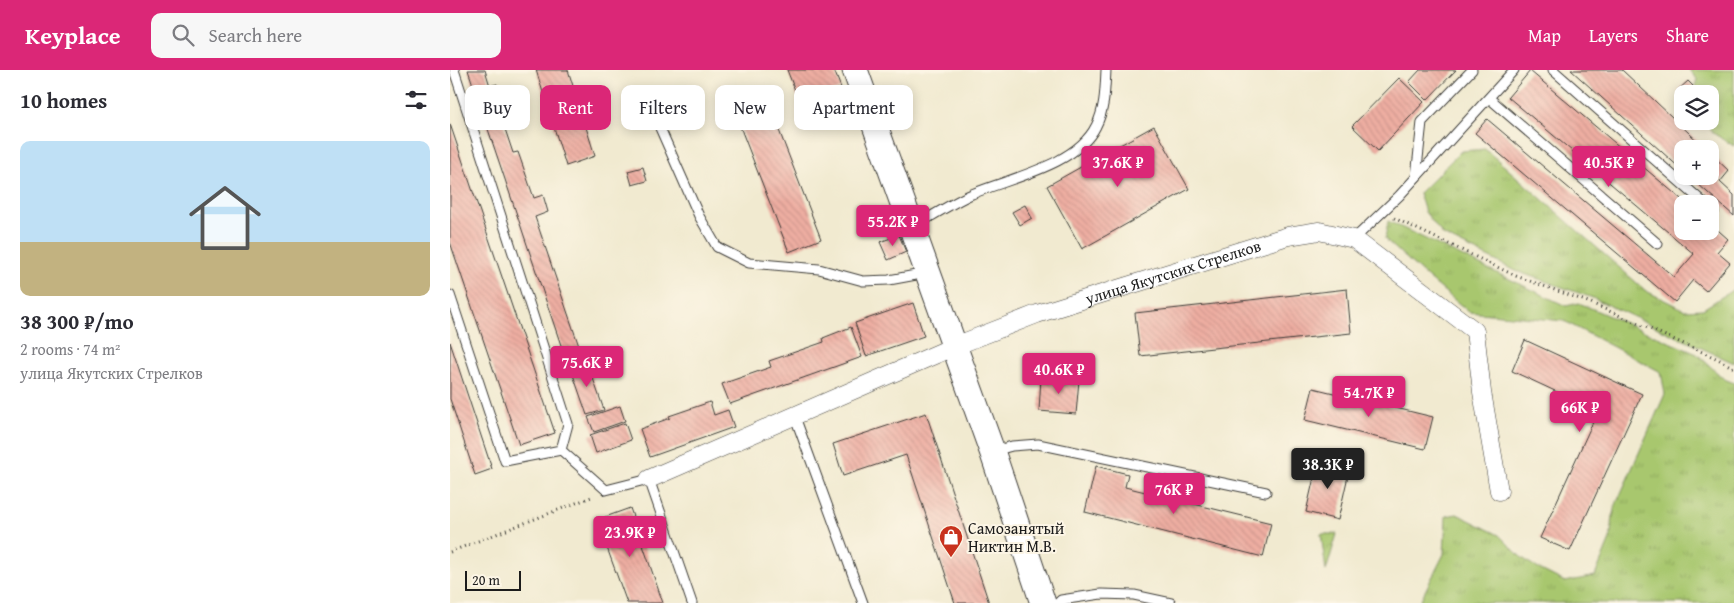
<!DOCTYPE html>
<html lang="en">
<head>
<meta charset="utf-8">
<style>
	body { margin:0; font-family:"Gentium Book Plus",serif; background:#f7f7f7; color:#2b2b33; height:100vh; display:flex; flex-direction:column; font-size:19px; white-space:nowrap }
	* { box-sizing:border-box; margin:0 }
	p { font-size:16px; color:#7c7c81 }
	.icon { flex:none; width:28px; height:28px; fill:none; stroke:currentColor; stroke-width:2; stroke-linecap:round; stroke-linejoin:round }
	.map { position:relative; flex:1; overflow:hidden }
	.panel { display:flex; flex-direction:column; background:#fff; width:450px }
	.panel>* { flex:none }
	.banner { position:absolute; left:15px; top:15px; width:475px; height:45px; display:flex; gap:10px }
	.fabs { position:absolute; left:1224px; top:15px; display:grid; gap:10px }
	.fabs a { display:grid; place-items:center; width:45px; height:45px; border-radius:10px; background:#fff; box-shadow:0 2px 12px #0003; font-size:25px }
	.scale { position:absolute; left:15px; bottom:12px; width:56px; box-sizing:border-box; padding-left:5px; border:2px solid #1c1c1c; border-top:0; font-size:14px; line-height:18px; white-space:nowrap; color:#1c1c1c; -webkit-text-stroke:4px #fcf5e5; paint-order:stroke }
	.price { position:absolute; translate:-50% -42px; padding:0 11px; border-radius:5px; background:#db2777; color:#fff; font-size:16px; line-height:32px; filter:drop-shadow(0 1px 2px #0008) }
	.price::after { content:''; position:absolute; left:50%; top:30px; width:15px; height:11px; margin-left:-8px; background:inherit; clip-path:polygon(0 0,100% 0,50% 100%) }
	.price.current { background:#222; color:#fff }
	ul { padding:0; list-style:none }
	li { display:grid; align-content:center; gap:10px; height:265px; padding:0 20px }
	li+li { border-top:1px solid #e1e1e2 }
	li span { display:grid; place-items:center; height:155px; border-radius:10px; color:#555 }
	li>.icon { margin-inline-start:auto }
	span .icon { width:90px; height:90px; fill:#fffc; stroke-width:1 }
	li b { font-size:21px }
	h2 { display:flex; justify-content:space-between; align-items:center; height:60px; padding:0 20px; font-size:21px }
	.pill { padding:0 18px; border-radius:10px; background:#fff; box-shadow:0 2px 12px #0003; font-size:18px; line-height:45px }
	.pill.current { background:#db2777; color:#fff }
	header { display:flex; align-items:center; gap:30px; box-sizing:border-box; height:70px; padding:0 25px; background:#db2777; color:#fff }
	header strong { font-size:24px }
	nav { display:flex; gap:28px; margin-inline-start:auto; font-size:18px }
	.search { width:350px; height:45px; background:#f7f7f7; display:flex; align-items:center; gap:12px; box-sizing:border-box; padding:0 18px; border-radius:10px; color:#7c7c81; font-size:19px }
	main { display:flex; flex:1; min-height:0 }
	.map>svg:first-child { display:block }
	.grass { fill:url(#grass-tufts); stroke:#627245 }
	.park { fill:url(#park-crowns); stroke:#627245 }
	.building { fill:url(#building-back-hatch) }
	.lines { fill:none; stroke-linecap:round; stroke-linejoin:round }
	.lane-casing { stroke:#3c3b37; stroke-width:11 }
	.street-casing { stroke:#3c3b37; stroke-width:19 }
	.secondary-casing { stroke:#3c3b37; stroke-width:27 }
	.path { stroke:#3c3b37; stroke-width:3; stroke-dasharray:1 4; stroke-linecap:butt }
	.lane { stroke:#fff; stroke-width:9 }
	.street { stroke:#fff; stroke-width:18 }
	.secondary { stroke:#fff; stroke-width:25 }
	.labels { text-anchor:middle; stroke-width:4; stroke-linejoin:round; paint-order:stroke }
	.street-label { font-size:16px; fill:#1c1c1c; stroke:#fcf5e5 }
	.poi-label { font-size:16px; fill:#1c1c1c; stroke:#fcf5e5; text-anchor:start }
</style>
</head>
<body>
<header>
<strong>Keyplace</strong>
<div class="search"><svg class="icon" aria-label="search" viewBox="0 0 24 24"><circle cx="10" cy="10" r="6"/><path d="M15 15l6 6"/></svg>Search here</div>
<nav><a>Map</a><a>Layers</a><a>Share</a></nav>
</header>
<main>
<section class="panel">
<h2>10 homes<svg class="icon" aria-label="filters" viewBox="0 0 24 24"><path d="M4 7h16M4 17h16"/><circle cx="9" cy="7" r="2"/><circle cx="15" cy="17" r="2"/></svg></h2>
<ul>
<li><span style="background:linear-gradient(#bfe0f5 65%,#c2b280 0)"><svg class="icon" aria-label="home" viewBox="0 0 24 24"><path d="M3 11l9-7 9 7M6 9v11h12V9"/></svg></span><div><b>38 300 ₽/mo</b><p>2 rooms · 74 m²</p><p>улица Якутских Стрелков</p></div></li>
</ul>
</section>
<div class="map">
<svg width="1284" height="533" viewBox="0 0 1284 533">
	<defs>
		<pattern id="grass-tufts" width="24" height="20" patternUnits="userSpaceOnUse" patternTransform="scale(1.25)"><rect width="24" height="20" fill="#a8c76e"/><path d="M3 7l-1-3M5 7V3M7 7l1-3M15 17l-1-3M17 17v-4M19 17l1-3" fill="none" stroke="#90aa5f"/></pattern>
		<pattern id="park-crowns" width="20" height="18" patternUnits="userSpaceOnUse" patternTransform="scale(1.25)"><rect width="20" height="18" fill="#a8c76e"/><path d="M2 6a3 3 0 1 1 6 0M12 15a3 3 0 1 1 6 0" fill="none" stroke="#90aa5f"/></pattern>
		<pattern id="building-back-hatch" width="6" height="6" patternUnits="userSpaceOnUse" patternTransform="scale(1.25)"><rect width="6" height="6" fill="#eeaea2"/><path d="M-1 5l2 2M0 0l6 6M5-1l2 2" fill="none" stroke="#cc958b"/></pattern>
	</defs>
	<rect width="100%" height="100%" fill="#fcf5e5"/>
	<filter id="ink" filterUnits="userSpaceOnUse"><feTurbulence type="fractalNoise" baseFrequency=".02" numOctaves="2"/><feDisplacementMap in="SourceGraphic" scale="10" xChannelSelector="R" yChannelSelector="G"/><feConvolveMatrix kernelMatrix="1 2 1 2 8 2 1 2 1" color-interpolation-filters="sRGB"/></filter>
	<filter id="wash" filterUnits="userSpaceOnUse"><feTurbulence type="fractalNoise" baseFrequency=".0096" numOctaves="4" result="noise"/><feDisplacementMap in="SourceGraphic" scale="20" xChannelSelector="R" yChannelSelector="G"/><feGaussianBlur stdDeviation="1.12" result="paint"/><feColorMatrix in="noise" values="0 0 0 0 0 0 0 0 0 0 0 0 0 0 0 0 0 1.4 0 .05"/><feComposite in="paint" operator="in"/></filter>
	<g filter="url(#wash)">
		<rect width="100%" height="100%" fill="#f1ead0"/>
		<g class="grass">
			<path d="M1239,0H1284V76L1263,63L1254,51H1260V24H1243L1247,9Z"/>
			<path d="M1035,79L1196,221L1235,240L1253,239L1284,219V293L1143,228L1066,201L993,165L975,142L969,123L1011,81Z"/>
			<path d="M938,151L1116,236L1129,233L1247,284L1274,309L1284,313V533H969L994,484L996,446L1007,444L1049,465L1071,487L1087,498L1115,512L1145,506L1160,469L1164,439L1215,324L1211,302L1114,251L1019,242L977,207L935,169Z"/>
		</g>
		<path class="park" d="M871,464H887L876,501Z"/>
		<g id="blocks">
			<g class="building">
				<path d="M18,0H35L40,16L47,14L57,45L51,47L63,83L68,82L84,128L93,125L98,142L85,147L132,285L116,290Z"/>
				<path d="M86,0H118L145,86L116,96Z"/>
				<path d="M337,0H384L391,18L350,33Z"/>
				<path d="M970,0H1006L977,30L959,12Z"/>
				<path d="M1121,0H1172L1256,79H1232V100Z"/>
				<path d="M1080,1L1237,134H1232V161H1260V153L1278,169L1267,182L1280,193L1256,221L1243,210L1225,232L1025,63L1037,49L1224,207L1244,184L1058,27Z"/>
				<path d="M949,8L974,32L928,81L902,56Z"/>
				<path d="M1238,11L1243,16L1235,24H1232V25L1228,20Z"/>
				<path d="M315,24L371,169L339,182L282,36Z"/>
				<path d="M0,54L105,363L69,375L0,172Z"/>
				<path d="M704,56L739,119L632,179L597,116Z"/>
				<path d="M1260,83L1279,101L1270,112L1284,125V146L1239,106H1260Z"/>
				<path d="M193,97L197,111L182,115L178,101Z"/>
				<path d="M575,135L582,148L570,155L562,142Z"/>
				<path d="M449,165L456,182L438,190L430,172Z"/>
				<path d="M897,219L901,263L690,286L685,243Z"/>
				<path d="M463,233L474,266L416,286L405,253Z"/>
				<path d="M401,257L412,287L280,334L272,314L321,297L319,291L374,272L373,268Z"/>
				<path d="M1075,270L1192,324L1120,481L1090,468L1148,341L1062,301Z"/>
				<path d="M0,272L42,399L25,405L0,329Z"/>
				<path d="M137,291L154,340L137,345L120,296Z"/>
				<path d="M591,307L629,310L626,344L589,341Z"/>
				<path d="M863,318L983,347L975,379L855,350Z"/>
				<path d="M260,332L264,345L278,340L284,357L200,387L190,359L220,348L219,346Z"/>
				<path d="M170,336L175,351L144,362L138,347Z"/>
				<path d="M476,343L539,533H505L456,385L393,406L383,374Z"/>
				<path d="M175,353L181,370L146,383L140,365Z"/>
				<path d="M868,390L900,397L888,450L856,442Z"/>
				<path d="M646,396L678,404L675,417L821,453L813,487L635,442Z"/>
				<path d="M180,438L213,533H177L147,450Z"/>
			</g>
		</g>
	</g>
	<g filter="url(#ink)">
		<use href="#blocks" fill-opacity="0" stroke="#3c3b37" stroke-width="1"/>
		<g class="lines">
			<g class="lane-casing">
				<g id="lane">
					<path d="M4,0L118,354L111,380"/>
					<path d="M1103,0L1255,134"/>
					<path d="M1039,28L1208,174"/>
					<path d="M210,58L249,146L267,177L299,193L369,199L413,211L439,210L477,203"/>
					<path d="M966,107L972,52L1022,0"/>
					<path d="M1260,138L1264,142"/>
					<path d="M463,157C482,146 502,133 522,124C560,108 627,95 646,56C655,39 655,19 656,0"/>
					<path d="M904,169L949,126L1064,0"/>
					<path d="M0,225L55,391L111,380"/>
					<path d="M345,347L413,533"/>
					<path d="M111,380L156,420L199,409L242,533"/>
					<path d="M544,381L562,376L588,374L816,422"/>
					<path d="M608,533L611,530L651,524L684,525L721,533"/>
				</g>
			</g>
			<g class="street-casing">
				<g id="street">
					<path id="s1" d="M199,409L505,276L587,244L838,166L869,161L904,169L1025,261L1032,322L1049,421"/>
				</g>
			</g>
			<g class="secondary-casing">
				<path id="secondary" d="M405,0L542,381L593,533"/>
			</g>
			<g class="path">
				<path d="M944,148L1066,206L1141,233L1268,289L1284,298"/>
				<path d="M0,482L144,426"/>
			</g>
			<use href="#lane" class="lane"/>
			<use href="#street" class="street"/>
			<use href="#secondary" class="secondary"/>
		</g>
	</g>
	<defs>
		<g id="shop-pin" transform="scale(1.25)"><path d="M0 17L-7.5 6A9.5 9.5 0 1 1 7.5 6Z" fill="#c8321e" stroke="#fcf5e5"/><path d="M-5-2.5h2.3a2.7 3.5 0 0 1 5.4 0H5L5.5 6h-11ZM-1.5-2.5h3a1.5 2.3 0 0 0-3 0Z" fill="#fff"/></g>
	</defs>
	<g fill-rule="evenodd">
		<use href="#shop-pin" x="501" y="467"/>
	</g>
	<g class="labels">
		<g class="street-label">
			<text dy="6" stroke="none"><textPath href="#s1" startOffset="564">улица Якутских Стрелков</textPath></text>
		</g>
		<g class="poi-label">
			<text x="518" y="464">Самозанятый<tspan x="518" dy="18">Никтин М.В.</tspan></text>
		</g>
	</g>
</svg>
<div class="fabs">
<a><svg class="icon" aria-label="layers" viewBox="0 0 24 24"><path d="M12 4l9 5-9 5-9-5zM3 14l9 5 9-5"/></svg></a>
<a>+</a>
<a>−</a>
</div>
<div class="scale">20 m</div>
<b class="price" style="left:668px;top:118px">37.6K ₽</b>
<b class="price" style="left:1159px;top:118px">40.5K ₽</b>
<b class="price" style="left:443px;top:177px">55.2K ₽</b>
<b class="price" style="left:137px;top:318px">75.6K ₽</b>
<b class="price" style="left:609px;top:325px">40.6K ₽</b>
<b class="price" style="left:919px;top:348px">54.7K ₽</b>
<b class="price" style="left:1130px;top:363px">66K ₽</b>
<b class="price current" style="left:878px;top:420px">38.3K ₽</b>
<b class="price" style="left:724px;top:445px">76K ₽</b>
<b class="price" style="left:180px;top:488px">23.9K ₽</b>
<div class="banner">
<a class="pill">Buy</a>
<a class="pill current">Rent</a>
<a class="pill">Filters</a>
<a class="pill">New</a>
<a class="pill">Apartment</a>
</div>
</div>
</main>
</body>
</html>
